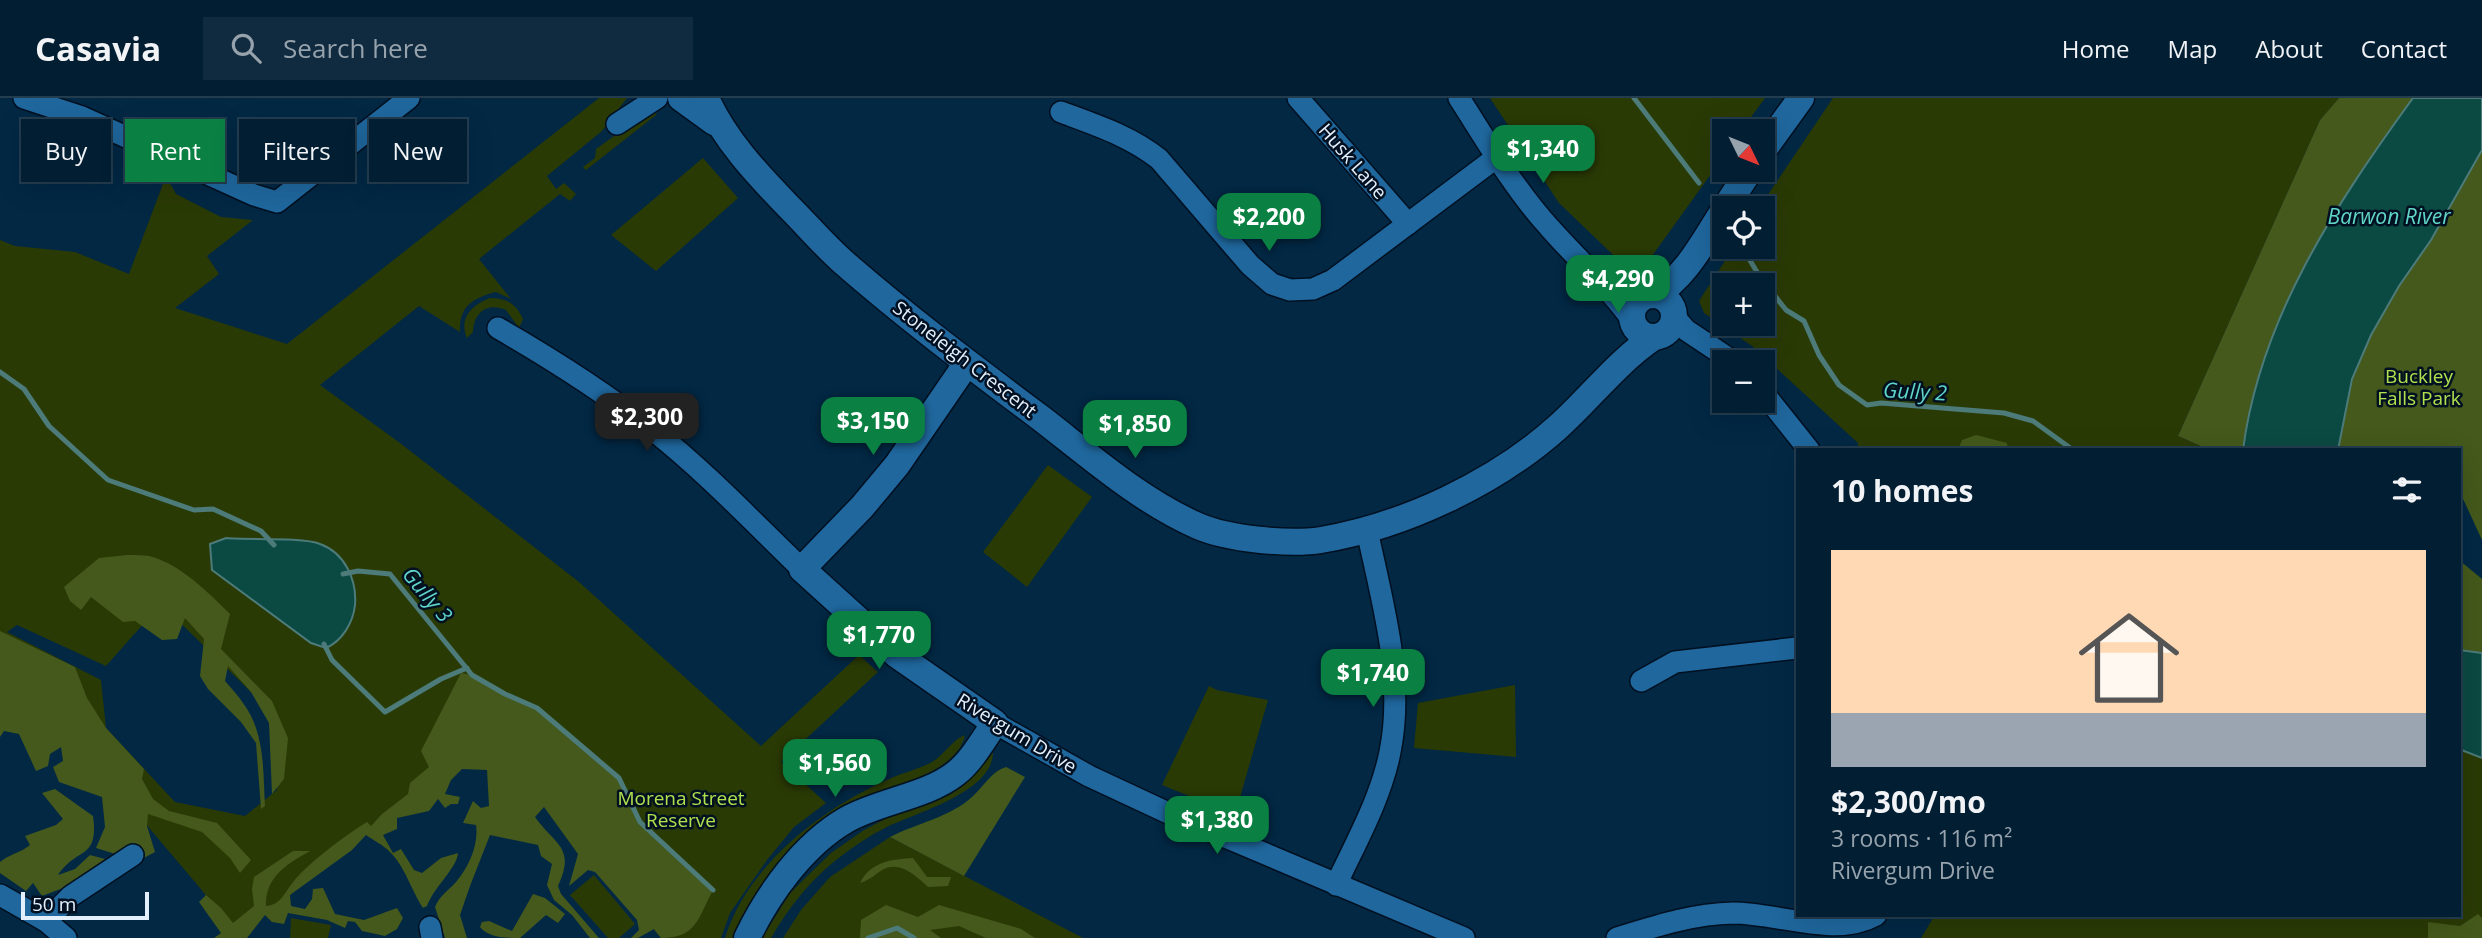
<!DOCTYPE html>
<html lang="en">
<head>
<meta charset="utf-8">
<style>
	body { margin:0; font-family:"Open Sans",sans-serif; background:#102b3f; color:#f1f3f6; height:100vh; display:flex; flex-direction:column; font-size:26px; white-space:nowrap }
	* { box-sizing:border-box; margin:0 }
	p { font-size:23px; color:#96a2ac }
	.icon { flex:none; width:38px; height:38px; fill:none; stroke:currentColor; stroke-width:2; stroke-linecap:round; stroke-linejoin:round }
	.map { position:relative; flex:1; overflow:hidden }
	.details { position:absolute; left:1796px; top:350px; width:665px; height:469px; display:flex; flex-direction:column; background:#021e33; border-radius:0px; box-shadow:0 7px 28px #0002,0 0 0 2px #233c4e }
	.details>* { flex:none }
	.top-card { position:absolute; left:21px; top:21px; width:665px; height:63px; display:flex; gap:14px }
	.needle { width:46px; rotate:133deg }
	.buttons { position:absolute; left:1712px; top:21px; display:grid; gap:14px }
	.buttons a { display:grid; place-items:center; width:63px; height:63px; border-radius:0px; background:#021e33; box-shadow:0 7px 28px #0002,0 0 0 2px #233c4e; font-size:35px }
	.scale { position:absolute; left:21px; bottom:18px; width:128px; box-sizing:border-box; padding-left:7px; border:4px solid #e3f0fc; border-top:0; font-size:19px; line-height:24px; white-space:nowrap; color:#e3f0fc; -webkit-text-stroke:5px #001021; paint-order:stroke }
	.price { position:absolute; translate:-50% -60px; padding:0 16px; border-radius:14px; background:#0b8043; color:#fff; font-size:23px; line-height:46px; filter:drop-shadow(0 2px 4px #0008) }
	.price::after { content:''; position:absolute; left:50%; top:42px; width:21px; height:16px; margin-left:-10px; background:inherit; clip-path:polygon(0 0,100% 0,50% 100%) }
	.price.on { background:#222; color:#fff }
	ul { padding:0; list-style:none }
	li { display:grid; align-content:center; gap:14px; height:371px; padding:0 35px }
	li span { display:grid; place-items:center; height:217px; border-radius:0px; color:#555 }
	li>.icon { margin-inline-start:auto }
	span .icon { width:126px; height:126px; fill:#fffc; stroke-width:1 }
	li b { font-size:30px }
	h2 { display:flex; justify-content:space-between; align-items:center; height:84px; padding:0 35px; font-size:30px }
	.tag { padding:0 24px; border-radius:0px; background:#021e33; box-shadow:0 7px 28px #0002,0 0 0 2px #233c4e; font-size:24px; line-height:63px }
	.tag.on { background:#0b8043; color:#fff }
	header { display:flex; align-items:center; gap:42px; box-sizing:border-box; height:98px; padding:0 35px; background:#021e33; border-bottom:2px solid #233c4e }
	header strong { font-size:33px }
	nav { display:flex; gap:38px; margin-inline-start:auto; font-size:24px }
	.search { width:490px; height:63px; background:#102b3f; display:flex; align-items:center; gap:18px; box-sizing:border-box; padding:0 24px; border-radius:0px; color:#96a2ac; font-size:26px }
	.map>svg:first-child { display:block }
	.green { fill:#2a3a05; fill-rule:evenodd }
	.forest { fill:#44591b }
	.water { fill:#0b4943; stroke:#4c7b7a; stroke-width:2 }
	.lines { fill:none; stroke-linecap:round; stroke-linejoin:round }
	.stream { stroke:#4c7b7a; stroke-width:5 }
	.minor-casing { stroke:#001021; stroke-width:24 }
	.tertiary-casing { stroke:#001021; stroke-width:29 }
	.minor { stroke:#1f679d; stroke-width:21 }
	.tertiary { stroke:#1f679d; stroke-width:26 }
	.labels { text-anchor:middle; stroke-width:5; stroke-linejoin:round; paint-order:stroke }
	.street-label { font-size:19px; fill:#e3f0fc; stroke:#001021 }
	.park-label { font-size:19px; fill:#b0e04d; stroke:#001021 }
	.water-label { font-size:21px; font-style:italic; fill:#60d5c8; stroke:#001021 }
</style>
</head>
<body>
<header>
<strong>Casavia</strong>
<div class="search"><svg class="icon" aria-label="search" viewBox="0 0 24 24"><circle cx="10" cy="10" r="6"/><path d="M15 15l6 6"/></svg>Search here</div>
<nav><a>Home</a><a>Map</a><a>About</a><a>Contact</a></nav>
</header>
<div class="map">
<svg width="2482" height="840" viewBox="0 0 2482 840">
	<rect width="100%" height="100%" fill="#022844"/>
	<g class="green">
		<path d="M599,0H627L602,33L547,78L556,91L564,85L576,96L570,103L560,96L479,161L511,201L496,194C473,200 459,208 460,234L419,208L320,287L400,345L579,484L761,648L859,557L878,574L781,664L826,705L794,729L767,762L730,815L721,840H661L596,764L497,633L238,838L200,790L0,554V142L15,148L75,154L129,176L166,78L176,96L221,119L253,122L207,158L219,176L175,210L287,246ZM161,506L251,594L273,625L277,692L245,718L175,704L106,630L101,582L7,534L17,527L106,568Z"/>
		<path d="M1490,0H1765L1741,33H1724V58L1639,176H1633L1559,105Z"/>
		<path d="M1833,0H2339L2320,22L2178,338L2210,352H1858V345L1752,248L1704,215L1699,203L1734,149H1762V110H1759ZM1724,187H1762V226H1724Z"/>
		<path d="M654,9L657,13L656,17L586,72L583,69L595,60L596,51Z"/>
		<path d="M703,60L738,100L656,173L611,137Z"/>
		<path d="M490,200C507,200 516,206 523,221L519,230L506,212C487,204 474,214 473,234L467,240C458,220 473,206 490,200Z"/>
		<path d="M1048,367L1092,399L1027,489L983,454Z"/>
		<path d="M1515,587L1516,659L1414,650L1418,605Z"/>
		<path d="M1209,588L1217,592L1268,602L1235,717L1162,687Z"/>
		<path d="M965,637C956,679 881,688 850,709C838,718 828,728 817,737C781,767 749,794 733,840H725C747,768 821,711 887,682C901,675 917,672 932,664C944,657 952,642 965,637Z"/>
		<path d="M2459,651L2482,660V840H1921L1935,817H2459Z"/>
		<path d="M993,654C993,695 914,715 885,730C869,738 854,748 840,759C811,781 789,809 771,840H762L790,795L831,755L864,732L895,716Z"/>
		<path d="M890,739L1083,840H783L801,812L830,779Z"/>
		<path d="M594,777L635,826L619,840H608L570,797Z"/>
		<path d="M291,820L331,827L328,840H290Z"/>
	</g>
	<g class="forest">
		<path d="M2339,0H2413C2336,106 2260,219 2243,352H2210L2178,338L2320,22Z"/>
		<path d="M2482,52V442L2459,392V352H2338L2352,281L2371,237L2399,188L2431,142Z"/>
		<path d="M1976,337L2007,345L2008,352H1958L1962,342Z"/>
		<path d="M127,457C134,457 143,457 149,458C179,465 209,495 230,516L221,551L272,603L288,640L284,681L272,696L269,625L251,594L228,568L225,583C231,590 238,597 243,605C265,634 263,673 265,708L261,711L256,645L241,624L208,591L200,578L204,541L185,520L177,541L162,542L135,523L123,524L91,499L81,512L70,503L64,489L99,460Z"/>
		<path d="M2459,462L2482,481V555L2459,552Z"/>
		<path d="M0,533L75,569L87,600L106,630L144,671L142,681L153,701L169,713L217,725L251,762L240,775L230,760L202,734L148,716L147,728L155,754L138,763L96,750L105,729L102,699L59,684L53,669L63,663L61,649L50,656L48,668L36,673L19,636L4,633L0,639Z"/>
		<path d="M461,575L472,577L505,596L537,610L619,680L640,724L713,792C698,820 697,840 661,840L654,831L638,840H631L639,832L637,822L595,774L588,772L569,788L578,756L544,709L535,719C555,747 576,749 558,788L561,796L599,840H590L572,817L554,802L547,787L552,766L541,758L538,747L490,737L470,788L460,817L467,840H445L435,809C440,797 448,793 456,784C469,769 479,746 476,727L463,725L473,703L481,710L489,708L487,672L462,671L451,682L445,696L460,699L458,706H451L445,710L438,701L429,713L397,720V731L383,737L393,755L401,751L414,772L422,775L441,760L458,755C457,770 434,789 427,808L423,810C411,792 405,768 389,753C383,747 373,742 366,737L352,752L290,797L291,808L305,811L312,801L313,791L323,790L335,816L364,822L397,810L403,820L397,831L385,838L362,833L355,824L348,823L345,830L327,822L288,815L284,826L272,824L265,817L247,840H214L221,835L199,804L206,797L221,810L233,825L254,808L252,791L254,779L293,753H310C287,766 265,779 266,808C281,807 285,794 293,784C307,766 347,736 367,724L371,728L382,716L408,696L410,685L429,669L421,653Z"/>
		<path d="M1006,669L1025,679L964,778L890,739C917,725 951,719 973,698C984,688 992,673 1006,669Z"/>
		<path d="M55,691L93,718C99,762 78,748 58,777L75,771L90,757L105,761L71,787L42,798L33,785L26,793L0,775V764C10,756 20,755 30,747L25,738L56,727L63,721L42,695Z"/>
		<path d="M913,760L927,779H951L948,788L928,789C917,779 901,763 884,771C875,776 872,781 860,785C870,764 892,761 913,760Z"/>
		<path d="M533,796L545,800L565,816L558,825L546,817L520,840C506,840 489,840 480,829L482,824L489,823L512,833Z"/>
		<path d="M886,807L918,819L939,807L1021,831L1035,840H986L959,828L930,832L941,840H860L861,822Z"/>
		<path d="M2478,816L2482,820V840H2428V824L2460,828Z"/>
	</g>
	<g class="water">
		<path d="M2413,0H2482V52L2431,142L2399,188L2371,237L2352,281L2338,352H2243C2260,220 2336,106 2413,0Z"/>
		<path d="M226,440C247,442 303,439 320,446C345,455 357,482 355,507C353,525 342,543 326,550L311,545L212,472L210,446Z"/>
		<path d="M2459,552L2482,555V660L2459,651Z"/>
	</g>
	<g class="lines">
		<g class="stream">
			<path d="M1634,0L1699,85"/>
			<path d="M1742,149L1760,179L1786,212L1804,223L1819,257L1839,287L1867,307L1881,305L2004,315L2033,323L2073,352"/>
			<path d="M0,274L24,291L49,328L108,382L194,412L213,411L261,433L274,447"/>
			<path d="M343,476L358,473L390,476L472,577L505,596L537,610L619,680L640,724L713,792"/>
			<path d="M324,546L332,562L385,614L441,581L467,570"/>
			<path d="M868,840L897,830L914,840"/>
		</g>
		<g class="minor-casing">
			<g id="minor">
				<path d="M24,0L82,19L254,97L277,104L409,0"/>
				<path d="M1298,0L1408,126"/>
				<path d="M1459,0C1486,42 1515,92 1549,129C1577,161 1608,188 1632,222"/>
				<path d="M1061,14C1096,27 1130,38 1159,61L1250,167L1272,186L1290,192L1313,191L1333,182L1497,59"/>
				<path d="M617,26L657,0"/>
				<path d="M1608,190L1619,196L1642,199"/>
				<path d="M1674,218L1686,232L1734,264"/>
				<path d="M498,230C552,261 605,295 654,333C707,375 754,425 802,471"/>
				<path d="M1762,293L1809,352"/>
				<path d="M1641,583L1675,564L1797,550"/>
				<path d="M995,625L1089,678L1164,713L1464,840"/>
				<path d="M1336,787C1356,744 1381,700 1390,654C1405,580 1382,504 1367,432"/>
				<path d="M0,797L46,823L66,840"/>
				<path d="M46,823L71,798L133,757"/>
				<path d="M430,829L432,840"/>
				<path d="M1617,840C1656,828 1692,816 1733,815C1779,815 1835,840 1876,817"/>
			</g>
		</g>
		<g class="tertiary-casing">
			<g id="tertiary">
				<path d="M681,0L714,24"/>
				<path d="M706,0C724,41 757,76 788,108C806,126 823,146 842,163C906,219 974,270 1042,321C1091,359 1141,403 1198,428C1228,441 1289,447 1321,442C1404,428 1496,385 1559,328C1591,299 1617,264 1654,239"/>
				<path d="M1762,54L1801,0"/>
				<path d="M1725,110L1750,72"/>
				<path d="M1655,197C1687,178 1704,142 1724,112"/>
				<circle cx="1653" cy="218" r="21"/>
				<path d="M747,840C768,796 803,747 846,722C879,703 925,699 955,676C972,663 983,642 995,625L897,557L802,471L862,409L897,367L967,265"/>
			</g>
		</g>
		<use href="#minor" class="minor"/>
		<use href="#tertiary" class="tertiary"/>
	</g>
	<g class="labels">
		<g class="street-label">
			<text transform="translate(1353 63) rotate(49)" y="7">Husk Lane</text>
			<text transform="translate(965 261) rotate(38)" y="7">Stoneleigh Crescent</text>
			<text transform="translate(1017 635) rotate(31)" y="7">Rivergum Drive</text>
		</g>
		<g class="park-label">
			<text x="2419" y="285">Buckley<tspan x="2419" dy="22">Falls Park</tspan></text>
			<text x="681" y="707">Morena Street<tspan x="681" dy="22">Reserve</tspan></text>
		</g>
		<g class="water-label">
			<text x="2389" y="126">Barwon River</text>
			<text transform="translate(1915 294) rotate(3)" y="7">Gully 2</text>
			<text transform="translate(427 497) rotate(50)" y="7">Gully 3</text>
		</g>
	</g>
</svg>
<div class="buttons">
<a><svg class="needle" viewBox="-14 -14 28 28"><path d="M0-13l5 13h-10z" fill="#e53935"/><path d="M0 13l5-13h-10z" fill="#96a2ac"/></svg></a>
<a><svg class="icon" aria-label="locate" viewBox="0 0 24 24"><circle cx="12" cy="12" r="6"/><path d="M12 2v4M12 18v4M2 12h4M18 12h4"/></svg></a>
<a>+</a>
<a>−</a>
</div>
<div class="scale">50 m</div>
<b class="price" style="left:1543px;top:87px">$1,340</b>
<b class="price" style="left:1269px;top:155px">$2,200</b>
<b class="price" style="left:1618px;top:217px">$4,290</b>
<b class="price on" style="left:647px;top:355px">$2,300</b>
<b class="price" style="left:873px;top:359px">$3,150</b>
<b class="price" style="left:1135px;top:362px">$1,850</b>
<b class="price" style="left:879px;top:573px">$1,770</b>
<b class="price" style="left:1373px;top:611px">$1,740</b>
<b class="price" style="left:835px;top:701px">$1,560</b>
<b class="price" style="left:1217px;top:758px">$1,380</b>
<div class="top-card">
<a class="tag">Buy</a>
<a class="tag on">Rent</a>
<a class="tag">Filters</a>
<a class="tag">New</a>
</div>
<section class="details">
<h2>10 homes<svg class="icon" aria-label="filters" viewBox="0 0 24 24"><path d="M4 7h16M4 17h16"/><circle cx="9" cy="7" r="2"/><circle cx="15" cy="17" r="2"/></svg></h2>
<ul>
<li><span style="background:linear-gradient(#ffd9b3 75%,#9aa5b1 0)"><svg class="icon" aria-label="home" viewBox="0 0 24 24"><path d="M3 11l9-7 9 7M6 9v11h12V9"/></svg></span><div><b>$2,300/mo</b><p>3 rooms · 116 m²</p><p>Rivergum Drive</p></div></li>
</ul>
</section>
</div>
</body>
</html>
